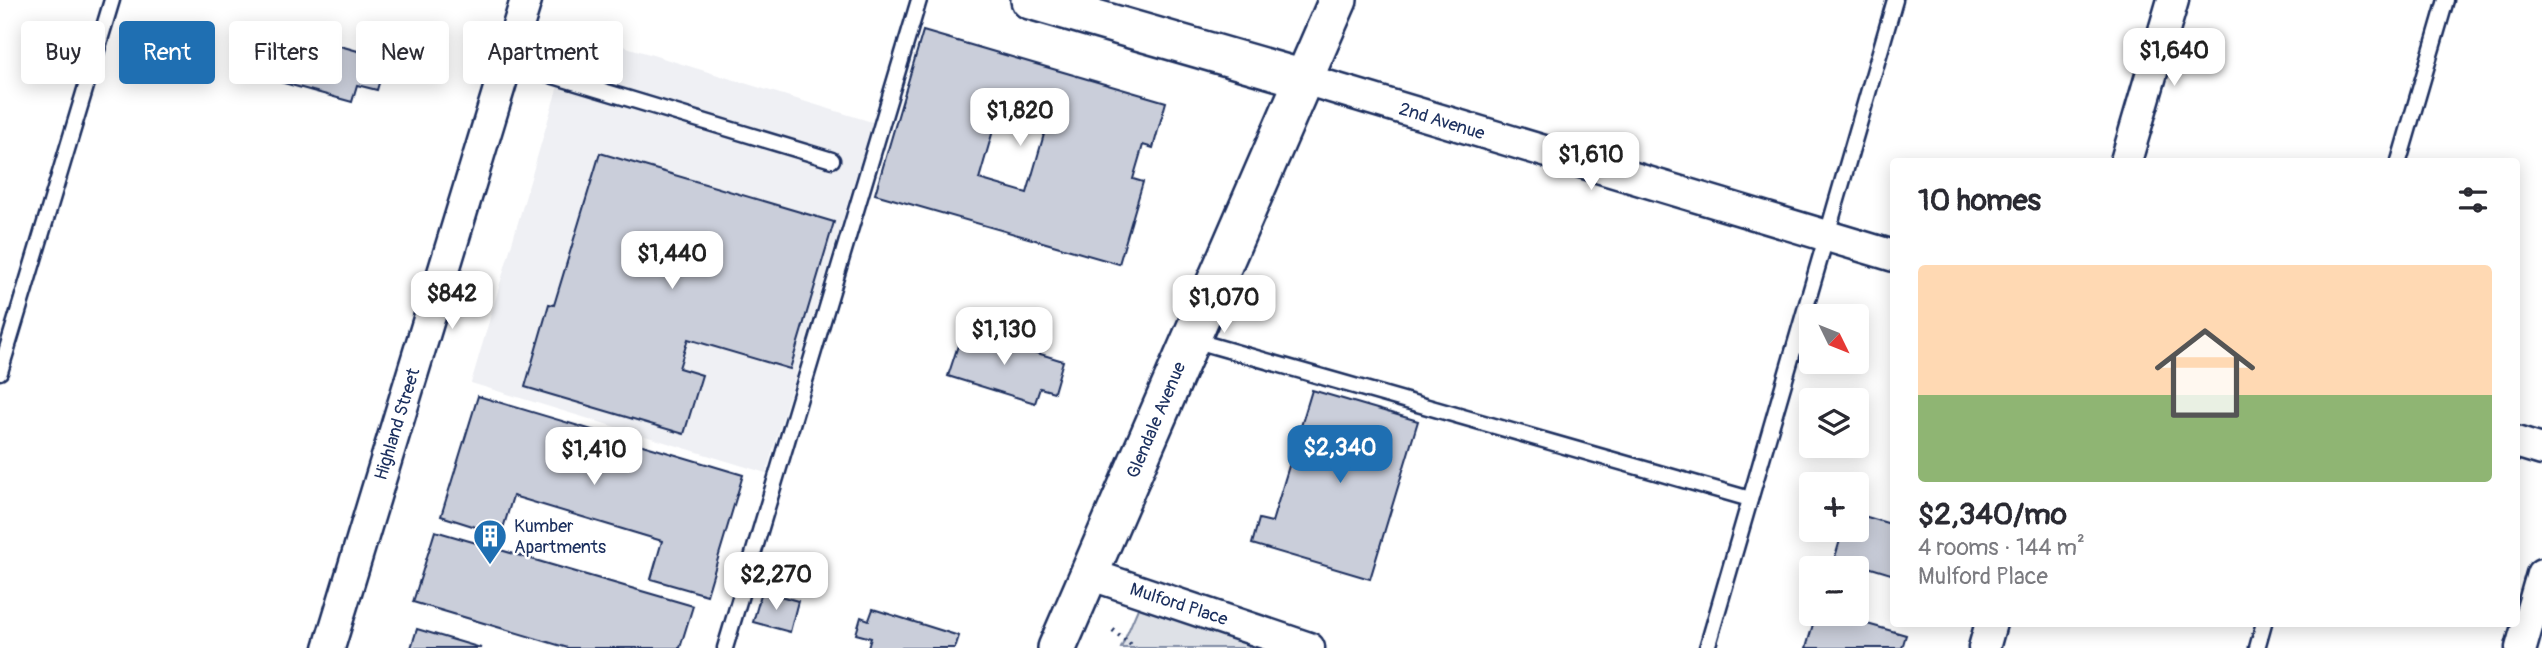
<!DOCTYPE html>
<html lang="en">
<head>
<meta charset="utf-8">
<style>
	body { margin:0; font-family:Pangolin,sans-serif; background:#f2f2f3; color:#2b2b33; height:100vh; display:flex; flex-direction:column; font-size:26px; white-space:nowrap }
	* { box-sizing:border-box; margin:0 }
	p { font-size:23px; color:#7c7c81 }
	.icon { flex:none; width:38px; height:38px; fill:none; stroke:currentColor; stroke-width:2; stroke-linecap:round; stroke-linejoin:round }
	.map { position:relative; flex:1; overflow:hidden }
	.details { position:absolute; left:1890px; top:158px; width:630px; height:469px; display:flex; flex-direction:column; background:#fff; border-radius:7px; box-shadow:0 4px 18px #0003 }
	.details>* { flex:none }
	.guide { position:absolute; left:21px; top:21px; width:665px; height:63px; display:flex; gap:14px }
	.needle { width:46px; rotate:133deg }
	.tools { position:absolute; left:1799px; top:304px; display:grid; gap:14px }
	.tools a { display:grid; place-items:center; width:70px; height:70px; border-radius:7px; background:#fff; box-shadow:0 4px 18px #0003; font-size:35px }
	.price { position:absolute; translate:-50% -60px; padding:0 16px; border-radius:14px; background:#fff; color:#222; font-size:23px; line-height:46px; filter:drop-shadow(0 2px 4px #0008) }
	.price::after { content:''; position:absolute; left:50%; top:42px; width:21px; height:16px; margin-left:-10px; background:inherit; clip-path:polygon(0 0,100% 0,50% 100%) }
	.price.on { background:#1f6fb2; color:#fff }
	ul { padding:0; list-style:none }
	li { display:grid; align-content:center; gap:14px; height:371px; padding:0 28px }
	li span { display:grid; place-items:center; height:217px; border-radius:7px; color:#555 }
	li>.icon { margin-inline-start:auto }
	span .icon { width:126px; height:126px; fill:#fffc; stroke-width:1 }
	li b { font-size:30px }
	h2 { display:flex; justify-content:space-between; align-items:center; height:84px; padding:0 28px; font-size:30px }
	.chip { padding:0 24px; border-radius:7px; background:#fff; box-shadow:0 4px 18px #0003; font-size:24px; line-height:63px }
	.chip.on { background:#1f6fb2; color:#fff }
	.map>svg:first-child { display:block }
	.built { fill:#eff0f4 }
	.green { fill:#dee1e7; stroke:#7c88a2; stroke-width:2 }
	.building { fill:#caceda; stroke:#1b2f5e; stroke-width:2; fill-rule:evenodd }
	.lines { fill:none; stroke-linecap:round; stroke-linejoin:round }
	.service-casing { stroke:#1b2f5e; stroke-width:19 }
	.minor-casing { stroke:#1b2f5e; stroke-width:35 }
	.tertiary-casing { stroke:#1b2f5e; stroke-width:42 }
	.path { stroke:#1b2f5e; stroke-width:4.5; stroke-dasharray:2 5; stroke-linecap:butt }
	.service { stroke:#fff; stroke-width:14 }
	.minor { stroke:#fff; stroke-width:30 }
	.tertiary { stroke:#fff; stroke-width:37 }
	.labels { text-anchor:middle; stroke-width:5; stroke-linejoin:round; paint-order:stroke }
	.street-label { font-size:18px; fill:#1b2f5e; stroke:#fff }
	.poi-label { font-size:18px; fill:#1b2f5e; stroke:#fff; text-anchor:start }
</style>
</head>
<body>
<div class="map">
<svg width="2542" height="648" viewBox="0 0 2542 648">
	<rect width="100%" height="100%" fill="#fff"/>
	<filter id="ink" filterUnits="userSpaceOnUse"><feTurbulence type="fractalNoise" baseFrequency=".0143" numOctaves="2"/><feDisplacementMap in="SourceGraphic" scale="14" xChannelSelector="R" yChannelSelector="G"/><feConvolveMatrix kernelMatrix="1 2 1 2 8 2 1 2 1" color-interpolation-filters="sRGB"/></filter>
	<g filter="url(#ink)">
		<path class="built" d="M574,31L872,122L766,473L471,383Z"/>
		<path class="green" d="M1139,606L1268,648H1121Z"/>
		<g class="building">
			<path d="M280,29L386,59L377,90L357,85L352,102L266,78Z"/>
			<path d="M923,31L1166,102L1153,148L1143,145L1133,179L1143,182L1119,264L875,194ZM1001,103L1049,117L1027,193L979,179Z"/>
			<path d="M600,153L834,222L790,369L688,339L679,368L702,375L684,434L525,387L549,304L554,305Z"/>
			<path d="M963,330L1063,361L1054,392L1040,388L1035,403L948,376Z"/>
			<path d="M1312,390L1418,421L1370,579L1252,544L1259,519L1272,522Z"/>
			<path d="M478,396L743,475L707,595L651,579L662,541L513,496L501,535L441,516Z"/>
			<path d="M1857,514L1894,525V575L1835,557L1843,530H1857Z"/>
			<path d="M435,531L693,606L680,648H568L413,602Z"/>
			<path d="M762,591L798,601L790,632L753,622Z"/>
			<path d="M873,609L959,636L955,648H868L871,638L856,634L861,617L869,620Z"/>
			<path d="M1816,614H1832L1906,635L1902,648H1806Z"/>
			<path d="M417,629L481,648H411Z"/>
		</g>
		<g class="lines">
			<g class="service-casing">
				<g id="service">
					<path d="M507,62L832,160"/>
					<path d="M2399,161L2446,0"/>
					<path d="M1193,340L1750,499"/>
					<path d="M0,372L112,0"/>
					<path d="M725,648L919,0"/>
					<path d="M1707,648L1895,0"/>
					<path d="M2257,648L2264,623"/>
				</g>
			</g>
			<g class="minor-casing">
				<g id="minor">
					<path d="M1304,79L1894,256"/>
					<path d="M2126,161L2173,0"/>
					<path d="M2516,442L2542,450"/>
					<path d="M1089,574L1309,648"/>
					<path d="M329,648L526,0"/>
					<path d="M1984,648L1991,623"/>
					<path d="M2521,648L2542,574"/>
				</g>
			</g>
			<g class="tertiary-casing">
				<g id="tertiary">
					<path d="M1030,0L1304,79"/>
					<path d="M1057,648L1338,0"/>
				</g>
			</g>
			<path class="path" d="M1113,630L1135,648"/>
			<use href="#service" class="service"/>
			<use href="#minor" class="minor"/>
			<use href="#tertiary" class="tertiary"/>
		</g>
	</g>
	<defs>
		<g id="building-pin" transform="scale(1.75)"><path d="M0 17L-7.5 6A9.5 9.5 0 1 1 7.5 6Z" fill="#1f6fb2" stroke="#fff"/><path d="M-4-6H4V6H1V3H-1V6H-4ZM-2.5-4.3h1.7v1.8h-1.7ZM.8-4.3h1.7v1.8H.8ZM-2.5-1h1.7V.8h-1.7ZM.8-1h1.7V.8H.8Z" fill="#fff"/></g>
	</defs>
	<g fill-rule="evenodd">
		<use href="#building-pin" x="490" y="536"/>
	</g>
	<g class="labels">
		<g class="street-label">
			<text transform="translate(1442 121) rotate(17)" y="6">2nd Avenue</text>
			<text transform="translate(1156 420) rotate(-67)" y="6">Glendale Avenue</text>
			<text transform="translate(397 424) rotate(-73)" y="6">Highland Street</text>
			<text transform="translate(1179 604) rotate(18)" y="6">Mulford Place</text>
		</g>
		<g class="poi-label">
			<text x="514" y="532">Kumber<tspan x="514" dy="21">Apartments</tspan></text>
		</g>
	</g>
</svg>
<div class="tools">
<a><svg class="needle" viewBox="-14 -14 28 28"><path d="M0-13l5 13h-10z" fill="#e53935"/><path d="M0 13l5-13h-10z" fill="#7c7c81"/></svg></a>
<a><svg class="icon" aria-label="layers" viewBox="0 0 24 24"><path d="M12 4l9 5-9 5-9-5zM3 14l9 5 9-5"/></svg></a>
<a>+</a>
<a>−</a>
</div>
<b class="price" style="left:2174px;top:88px">$1,640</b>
<b class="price" style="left:1020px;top:148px">$1,820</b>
<b class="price" style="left:1591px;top:192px">$1,610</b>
<b class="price" style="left:672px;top:291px">$1,440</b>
<b class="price" style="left:452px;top:331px">$842</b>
<b class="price" style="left:1224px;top:335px">$1,070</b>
<b class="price" style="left:1004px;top:367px">$1,130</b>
<b class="price on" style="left:1340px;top:485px">$2,340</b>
<b class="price" style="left:594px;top:487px">$1,410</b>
<b class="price" style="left:776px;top:612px">$2,270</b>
<div class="guide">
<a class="chip">Buy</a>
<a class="chip on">Rent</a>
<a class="chip">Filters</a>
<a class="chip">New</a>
<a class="chip">Apartment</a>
</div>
<section class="details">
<h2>10 homes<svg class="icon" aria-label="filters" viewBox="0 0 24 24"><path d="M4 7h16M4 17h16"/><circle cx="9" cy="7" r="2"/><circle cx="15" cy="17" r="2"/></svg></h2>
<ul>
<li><span style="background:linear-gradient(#ffd9b3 60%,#8fb573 0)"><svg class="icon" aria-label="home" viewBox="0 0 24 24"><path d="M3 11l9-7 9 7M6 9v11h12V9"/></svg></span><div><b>$2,340/mo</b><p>4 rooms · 144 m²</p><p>Mulford Place</p></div></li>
</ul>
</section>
</div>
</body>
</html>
